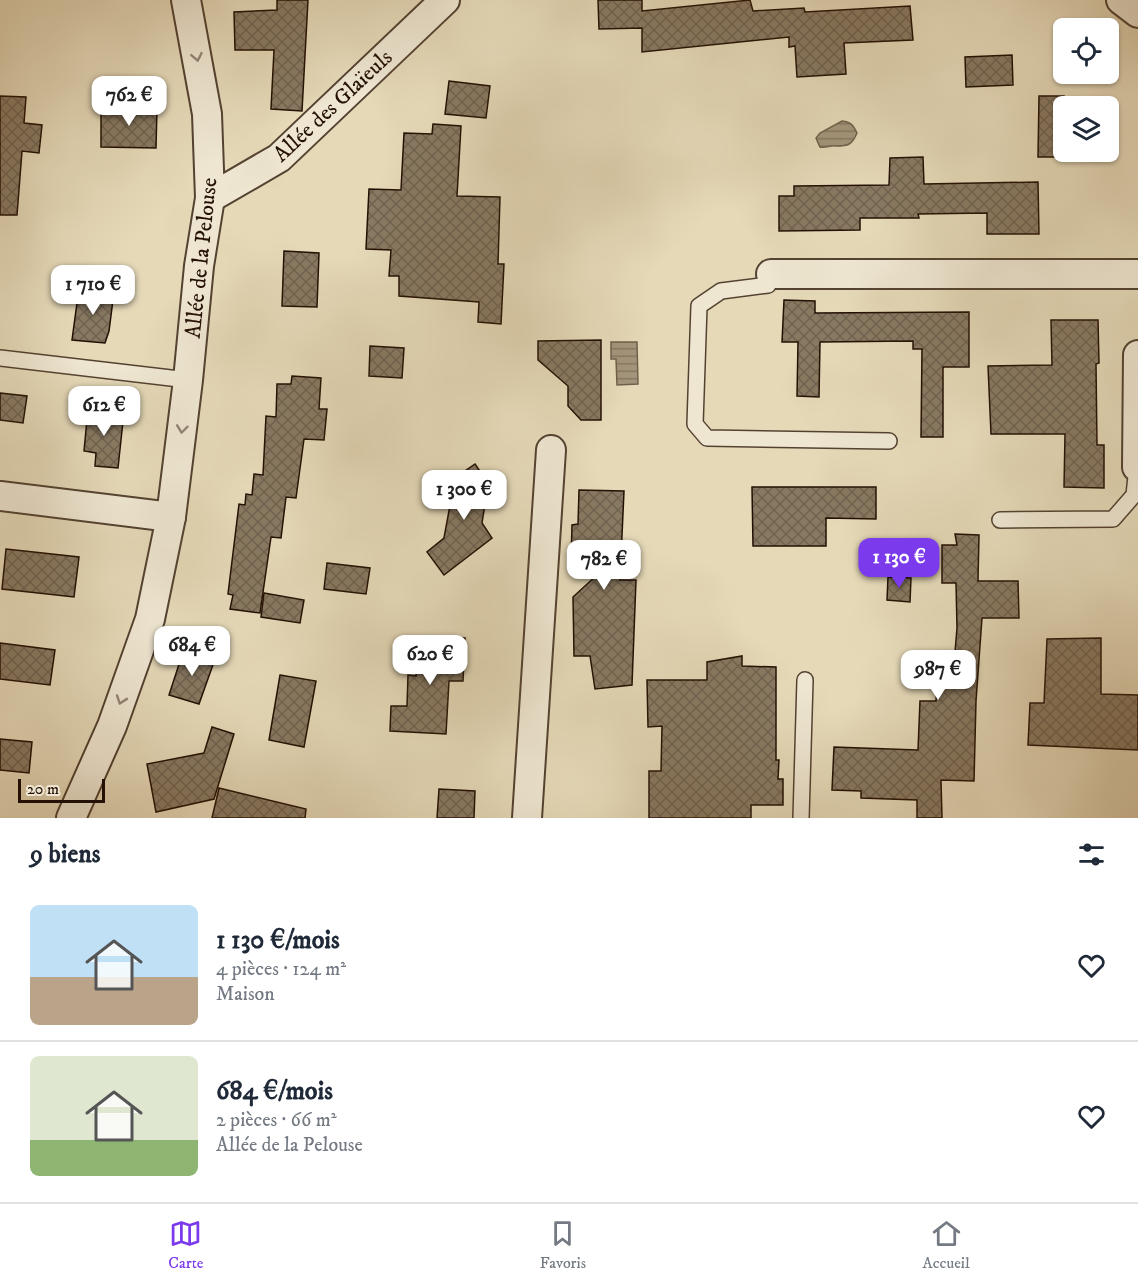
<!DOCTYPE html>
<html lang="fr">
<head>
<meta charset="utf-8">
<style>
	body { margin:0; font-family:"IM FELL DW Pica",serif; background:#f2f2f3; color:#1f2937; height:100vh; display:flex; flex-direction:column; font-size:22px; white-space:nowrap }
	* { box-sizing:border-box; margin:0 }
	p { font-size:20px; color:#747a83 }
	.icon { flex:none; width:33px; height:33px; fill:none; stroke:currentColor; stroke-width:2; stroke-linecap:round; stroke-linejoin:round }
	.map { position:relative; height:818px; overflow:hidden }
	.details { display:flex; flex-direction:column; background:#fff; flex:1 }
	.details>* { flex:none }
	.controls { position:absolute; left:1053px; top:18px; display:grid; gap:12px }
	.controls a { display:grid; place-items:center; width:66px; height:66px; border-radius:9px; background:#fff; box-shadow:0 2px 4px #0004; font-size:30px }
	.scale { position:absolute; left:18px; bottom:15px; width:87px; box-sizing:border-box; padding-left:6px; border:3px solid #241004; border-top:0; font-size:16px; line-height:21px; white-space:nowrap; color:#241004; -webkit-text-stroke:4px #eee6d1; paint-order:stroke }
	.price { position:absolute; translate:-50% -51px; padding:0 14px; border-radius:12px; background:#fff; color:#222; font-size:20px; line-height:39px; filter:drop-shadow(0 2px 3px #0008) }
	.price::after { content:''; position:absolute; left:50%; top:36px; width:18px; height:14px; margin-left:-9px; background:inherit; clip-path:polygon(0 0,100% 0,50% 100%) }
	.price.selected { background:#7c3aed; color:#fff }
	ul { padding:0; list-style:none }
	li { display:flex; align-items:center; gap:18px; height:150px; padding:0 30px }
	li+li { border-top:2px solid #e0e1e3 }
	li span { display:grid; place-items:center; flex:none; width:168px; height:120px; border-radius:9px; color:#555 }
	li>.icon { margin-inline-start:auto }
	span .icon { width:72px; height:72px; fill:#fffc; stroke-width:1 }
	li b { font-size:26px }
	h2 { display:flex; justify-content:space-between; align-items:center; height:72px; padding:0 30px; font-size:26px }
	.tab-bar { display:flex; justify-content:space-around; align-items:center; height:84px; border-top:2px solid #e0e1e3; background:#fff; font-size:16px; color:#747a83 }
	.tab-bar a { display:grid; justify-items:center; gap:3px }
	.tab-bar .selected { color:#7c3aed }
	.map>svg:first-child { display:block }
	.water { fill:url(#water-rules); stroke:#70604b; stroke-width:1.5 }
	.building { fill:url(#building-cross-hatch); stroke:#241004; stroke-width:1.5 }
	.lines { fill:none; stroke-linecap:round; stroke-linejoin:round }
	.service-casing { stroke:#544231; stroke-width:18 }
	.minor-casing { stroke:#544231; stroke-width:32 }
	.service { stroke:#eee6d1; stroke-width:15 }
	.minor { stroke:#eee6d1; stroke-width:28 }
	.oneway { stroke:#938675 }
	.labels { text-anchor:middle; stroke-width:4.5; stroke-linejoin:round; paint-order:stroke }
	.street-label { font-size:22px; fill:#241004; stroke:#eee6d1 }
</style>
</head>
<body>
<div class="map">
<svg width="1138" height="818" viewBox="0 0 1138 818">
	<defs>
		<pattern id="water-rules" width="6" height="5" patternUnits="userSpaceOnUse" patternTransform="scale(1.5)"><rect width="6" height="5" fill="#a3957b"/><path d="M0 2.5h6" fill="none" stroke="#857863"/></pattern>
		<pattern id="building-cross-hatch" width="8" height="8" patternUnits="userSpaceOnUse" patternTransform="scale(1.5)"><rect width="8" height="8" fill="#887962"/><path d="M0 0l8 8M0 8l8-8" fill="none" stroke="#6f624f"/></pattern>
	</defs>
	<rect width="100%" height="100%" fill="#e5d9b8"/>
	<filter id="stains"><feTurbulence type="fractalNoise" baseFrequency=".00333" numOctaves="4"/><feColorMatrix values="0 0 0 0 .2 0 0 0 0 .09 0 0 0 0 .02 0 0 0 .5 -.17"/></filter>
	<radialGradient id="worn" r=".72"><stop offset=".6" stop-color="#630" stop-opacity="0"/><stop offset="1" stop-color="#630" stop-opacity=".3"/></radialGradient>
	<g class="water">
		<path d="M842,121C851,122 853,125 857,133C852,145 848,146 836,146C831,145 826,148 820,147L816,138L820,133Z"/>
		<path d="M611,342H637L638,384L617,385L616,359H611Z"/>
	</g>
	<g class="building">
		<path d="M277,0H308L302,111L271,109L274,50H235L234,12L277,10Z"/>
		<path d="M598,0H642V11L750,0L753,11L804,8L805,12L910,6L913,40L844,43L846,74L797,77L795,46L789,47V37L642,52V28L599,29Z"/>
		<path d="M1012,55L1013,85L966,87L965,57Z"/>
		<path d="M449,81L490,86L486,118L445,114Z"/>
		<path d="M0,96L26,97L24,123L42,125L39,153L22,151L17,215H0Z"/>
		<path d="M1039,96H1064V157H1038Z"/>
		<path d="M101,107L157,108L156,148L101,147Z"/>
		<path d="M433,124L461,126L457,196L500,197L498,264H504L501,324L478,322L479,302L399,296V276H389L391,250L366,249L369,189L401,190L404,133L432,134Z"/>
		<path d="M923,157L924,184L1038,182L1039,234H987V213L918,214L919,218H860V230L779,231V196H794V186L889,185L890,158Z"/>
		<path d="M284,251L319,253L317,307L282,306Z"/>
		<path d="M79,288L114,292L109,331L105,343L72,340Z"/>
		<path d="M784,300L815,301V313L969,312V367H943V437H921L922,349H913V341L820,342L819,397L797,396L798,342H782Z"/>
		<path d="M1051,320H1098L1099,363L1096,364L1097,445H1104V488L1064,487L1065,434H991L988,366L1052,365Z"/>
		<path d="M601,340V420H581L568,406V386L538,360V341Z"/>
		<path d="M370,346L404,348L402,378L369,376Z"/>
		<path d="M292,376L321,378L319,409H327L324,440L304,439L296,498L286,497L281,538L271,537L260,613L230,609L233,595L228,594L239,504L245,505L246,494L252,495L254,474L263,475L266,416L276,417L277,384H291Z"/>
		<path d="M0,393L27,396L23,423L0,420Z"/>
		<path d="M88,409L124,412L118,468L95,466L96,453L84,451Z"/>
		<path d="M475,464L494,492L486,498L482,523L492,538L444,575L427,552L444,538L455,478Z"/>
		<path d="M752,487H876V519L826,518V546H753Z"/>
		<path d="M579,490L624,491L620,580H636L632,685L595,689L590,656H574L573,597L610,563L571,562L572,525L578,524Z"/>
		<path d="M955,534L979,535L978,581H1018L1019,618H982L976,701L974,781L941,780L942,818H917V800L861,798V791L832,790L834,747L918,750L920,701H936L939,651L955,652L957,628L956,583H942V545H957Z"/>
		<path d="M6,549L79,557L74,597L2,589Z"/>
		<path d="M327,563L370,568L366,594L324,589Z"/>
		<path d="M888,577L911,578L910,602L887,600Z"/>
		<path d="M264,593L304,600L300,623L261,617Z"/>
		<path d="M418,637L465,638L463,681H449L446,734L390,731L391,706H407L408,675L416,676Z"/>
		<path d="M1101,638V694L1138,695V750L1028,745L1030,703H1044L1047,639Z"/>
		<path d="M0,643L55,650L50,685L0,679Z"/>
		<path d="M184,649L215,659L199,704L169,695Z"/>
		<path d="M742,656V666L776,667V760H779L778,779H783V805H751V818H649V771H661L662,726L648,727L647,680H707V662Z"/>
		<path d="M280,675L316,681L304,747L269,740Z"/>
		<path d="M212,727L234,734L214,799L156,812L147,764L204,753Z"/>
		<path d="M0,739L32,742L29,773L0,770Z"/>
		<path d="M219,788L306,809L305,818H212Z"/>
		<path d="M439,789L475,791L474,818H437Z"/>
	</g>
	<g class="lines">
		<g class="service-casing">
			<g id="service">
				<path d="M771,274L768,285L721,291L699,306L695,424L707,438L889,441"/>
				<path d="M0,358L188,380"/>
				<path d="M1000,520L1113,519L1134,495L1137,467"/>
				<path d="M801,818L805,680"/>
			</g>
		</g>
		<g class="minor-casing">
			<g id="minor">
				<path d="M1121,0L1138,13"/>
				<path d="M210,198L279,158L445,0"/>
				<path d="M771,274H1138"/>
				<path d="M1137,467L1138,355"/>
				<path d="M0,496L171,517"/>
				<path d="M71,818L112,726L150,619L171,517L188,380L199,266L210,198L207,114L186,0"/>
				<path d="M527,818L551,450"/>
			</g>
		</g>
		<use href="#service" class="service"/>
		<use href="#minor" class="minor"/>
	</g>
	<defs><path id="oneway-chevron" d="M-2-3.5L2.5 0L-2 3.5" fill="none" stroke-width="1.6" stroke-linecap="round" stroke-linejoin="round" transform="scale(1.5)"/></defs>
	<g class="oneway">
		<use href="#oneway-chevron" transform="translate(197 57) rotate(79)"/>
		<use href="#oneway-chevron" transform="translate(182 429) rotate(97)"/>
		<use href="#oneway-chevron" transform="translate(121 700) rotate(109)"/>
	</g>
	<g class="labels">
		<g class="street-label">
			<text transform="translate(332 105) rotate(-43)" y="8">Allée des Glaïeuls</text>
			<text transform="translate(200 258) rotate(-84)" y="8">Allée de la Pelouse</text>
		</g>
	</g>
	<rect width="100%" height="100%" filter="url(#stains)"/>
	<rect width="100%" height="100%" fill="url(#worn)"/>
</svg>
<div class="controls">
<a><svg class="icon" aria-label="locate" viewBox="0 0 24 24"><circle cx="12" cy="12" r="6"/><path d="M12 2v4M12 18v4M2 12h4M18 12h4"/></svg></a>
<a><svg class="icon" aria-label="layers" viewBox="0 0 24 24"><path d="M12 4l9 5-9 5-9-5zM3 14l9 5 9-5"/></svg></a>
</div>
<div class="scale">20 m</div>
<b class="price" style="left:129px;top:127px">762 €</b>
<b class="price" style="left:93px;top:316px">1 710 €</b>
<b class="price" style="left:104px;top:437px">612 €</b>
<b class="price" style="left:464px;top:521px">1 300 €</b>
<b class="price selected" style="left:899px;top:589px">1 130 €</b>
<b class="price" style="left:604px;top:591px">782 €</b>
<b class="price" style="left:192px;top:677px">684 €</b>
<b class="price" style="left:430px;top:686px">620 €</b>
<b class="price" style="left:938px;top:701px">987 €</b>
</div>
<section class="details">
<h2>9 biens<svg class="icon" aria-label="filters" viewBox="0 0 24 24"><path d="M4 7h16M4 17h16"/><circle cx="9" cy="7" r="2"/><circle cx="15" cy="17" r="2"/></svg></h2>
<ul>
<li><span style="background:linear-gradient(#bfe0f5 60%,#b9a48a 0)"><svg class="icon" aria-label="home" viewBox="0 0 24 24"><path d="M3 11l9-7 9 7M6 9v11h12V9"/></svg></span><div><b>1 130 €/mois</b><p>4 pièces · 124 m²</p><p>Maison</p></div><svg class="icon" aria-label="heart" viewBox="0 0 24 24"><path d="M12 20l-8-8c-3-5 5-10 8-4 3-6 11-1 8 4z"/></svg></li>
<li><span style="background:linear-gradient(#dfe7d0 70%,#8fb573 0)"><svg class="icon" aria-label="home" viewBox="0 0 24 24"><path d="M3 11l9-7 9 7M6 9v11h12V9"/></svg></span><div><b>684 €/mois</b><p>2 pièces · 66 m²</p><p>Allée de la Pelouse</p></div><svg class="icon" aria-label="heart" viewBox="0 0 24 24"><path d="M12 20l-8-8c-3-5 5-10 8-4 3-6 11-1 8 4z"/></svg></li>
</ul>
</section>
<nav class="tab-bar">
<a class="selected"><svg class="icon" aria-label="map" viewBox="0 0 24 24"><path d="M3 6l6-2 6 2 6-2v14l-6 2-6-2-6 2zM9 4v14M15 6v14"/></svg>Carte</a>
<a><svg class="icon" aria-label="saved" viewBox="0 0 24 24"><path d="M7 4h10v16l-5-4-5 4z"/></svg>Favoris</a>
<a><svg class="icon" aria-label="home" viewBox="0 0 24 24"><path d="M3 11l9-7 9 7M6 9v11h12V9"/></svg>Accueil</a>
</nav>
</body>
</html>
